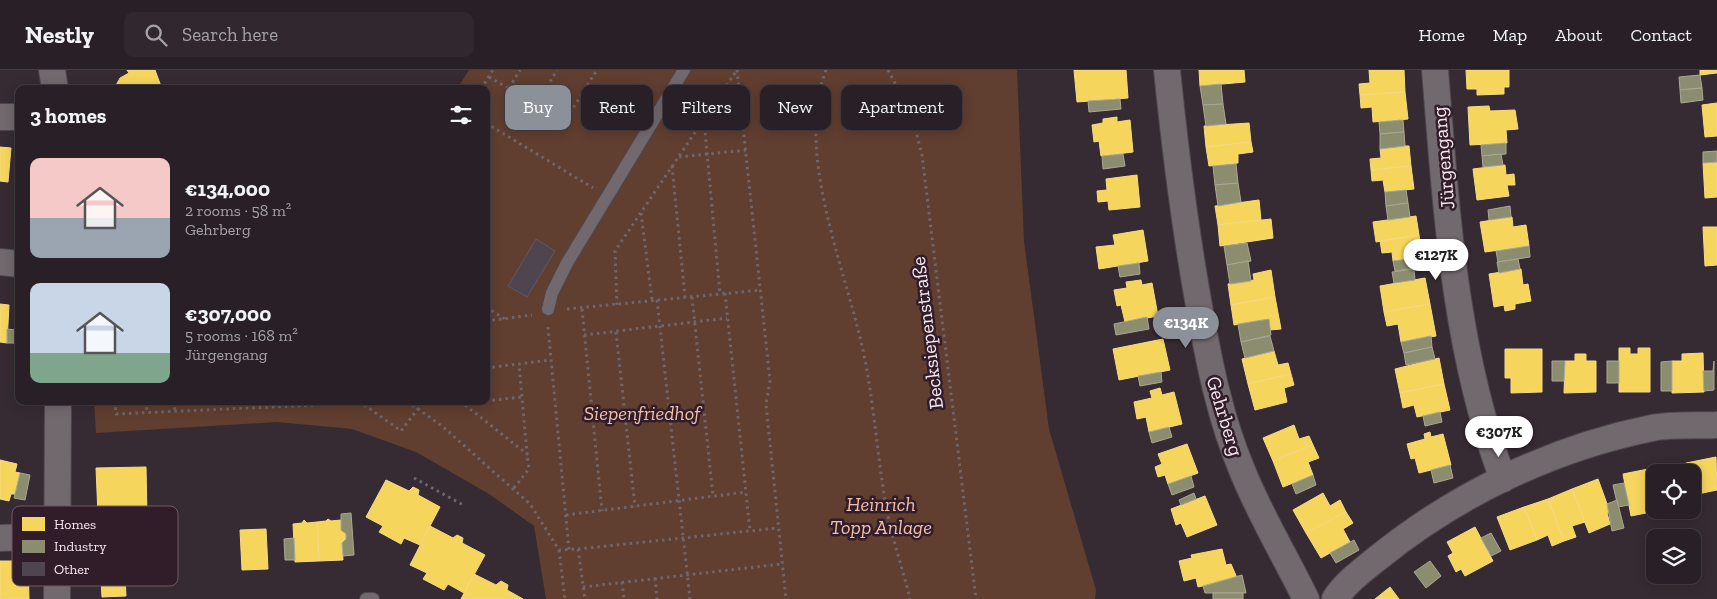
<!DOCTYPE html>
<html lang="en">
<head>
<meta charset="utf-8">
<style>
	body { margin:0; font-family:"Zilla Slab",serif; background:#30282e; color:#f1f3f6; height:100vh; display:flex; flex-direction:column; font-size:19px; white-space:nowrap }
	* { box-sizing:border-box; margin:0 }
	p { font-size:16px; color:#a5a3a7 }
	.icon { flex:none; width:28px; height:28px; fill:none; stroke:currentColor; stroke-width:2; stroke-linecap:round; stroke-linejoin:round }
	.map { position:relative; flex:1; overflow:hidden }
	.drawer { position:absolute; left:15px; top:15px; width:475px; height:320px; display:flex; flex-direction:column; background:#282026; border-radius:10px; box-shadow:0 2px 12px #0003,0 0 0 1px #443e43 }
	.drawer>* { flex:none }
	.banner { position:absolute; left:505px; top:15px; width:475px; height:45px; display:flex; gap:10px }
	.fabs { position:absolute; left:1646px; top:394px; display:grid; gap:10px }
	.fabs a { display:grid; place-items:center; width:55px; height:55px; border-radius:10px; background:#282026; box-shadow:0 2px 12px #0003,0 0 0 1px #443e43; font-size:25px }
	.price { position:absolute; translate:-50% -42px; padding:0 11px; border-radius:18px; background:#fff; color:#222; font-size:16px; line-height:32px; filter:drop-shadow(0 1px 2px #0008) }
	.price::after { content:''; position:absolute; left:50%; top:30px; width:15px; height:11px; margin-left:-8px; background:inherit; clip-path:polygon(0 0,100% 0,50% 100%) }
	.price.selected { background:#8c9099; color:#fff }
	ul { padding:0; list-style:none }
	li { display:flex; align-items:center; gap:15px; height:125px; padding:0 15px }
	li span { display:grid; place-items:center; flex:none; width:140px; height:100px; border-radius:10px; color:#555 }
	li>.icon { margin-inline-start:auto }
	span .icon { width:60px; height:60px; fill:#fffc; stroke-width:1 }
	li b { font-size:21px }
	h2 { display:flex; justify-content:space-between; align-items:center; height:60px; padding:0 15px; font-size:21px }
	.tag { padding:0 18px; border-radius:10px; background:#282026; box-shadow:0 2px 12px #0003,0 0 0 1px #443e43; font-size:18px; line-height:45px }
	.tag.selected { background:#8c9099; color:#fff }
	header { display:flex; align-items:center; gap:30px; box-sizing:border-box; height:70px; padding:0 25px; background:#282026; border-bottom:1px solid #443e43 }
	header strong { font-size:24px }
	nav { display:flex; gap:28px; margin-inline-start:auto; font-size:18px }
	.search { width:350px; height:45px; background:#30282e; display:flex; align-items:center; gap:12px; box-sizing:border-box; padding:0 18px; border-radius:10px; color:#a5a3a7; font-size:19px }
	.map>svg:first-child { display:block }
	.green { fill:#603e30 }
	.homes { fill:#f6d55c; stroke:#f6da88 }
	.industry { fill:#8c8c6e; stroke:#aca795 }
	.building { fill:#4f4550; stroke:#605860 }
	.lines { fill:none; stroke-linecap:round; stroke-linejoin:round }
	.service-casing { stroke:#50474d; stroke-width:14 }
	.minor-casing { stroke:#50474d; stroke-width:28 }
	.path { stroke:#6f666c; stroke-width:3; stroke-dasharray:2.5 4; stroke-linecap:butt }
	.service { stroke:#72696e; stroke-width:12 }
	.minor { stroke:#72696e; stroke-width:26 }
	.labels { text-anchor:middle; stroke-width:5; stroke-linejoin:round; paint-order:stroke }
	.street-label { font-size:20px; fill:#f6e7f0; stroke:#311d29 }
	.park-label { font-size:20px; font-style:italic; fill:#f4bfa9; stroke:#311d29 }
	.key { fill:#311d29; stroke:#6c5a65; stroke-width:1 }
	.key-label { font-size:14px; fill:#f6e7f0 }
</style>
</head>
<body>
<header>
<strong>Nestly</strong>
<div class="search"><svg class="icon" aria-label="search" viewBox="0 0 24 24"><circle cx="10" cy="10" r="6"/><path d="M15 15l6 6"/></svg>Search here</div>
<nav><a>Home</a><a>Map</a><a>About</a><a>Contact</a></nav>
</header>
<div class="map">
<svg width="1717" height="529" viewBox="0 0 1717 529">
	<rect width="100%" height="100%" fill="#362b32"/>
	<path class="green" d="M469,0H1017L1024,171L1049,359L1096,520L1095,529H546L534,456L489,424L416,382L352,359L277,352L96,363L94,331H486V19H457Z"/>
	<g class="homes">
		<path d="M127,0H155L162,19H114L120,8L129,3Z"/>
		<path d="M1074,0H1126L1128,28L1077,32Z"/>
		<path d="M1199,0H1244L1245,12L1200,16Z"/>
		<path d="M1369,0H1404L1405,22L1360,25L1359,14L1370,13Z"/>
		<path d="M1466,0H1509V17H1504V24L1477,25V19H1467Z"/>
		<path d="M1700,0H1717V3L1700,5Z"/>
		<path d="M1405,22L1408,49L1373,52L1372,37L1361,38L1360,25Z"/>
		<path d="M1717,33V66L1705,67L1702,35Z"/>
		<path d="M1489,36L1490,41L1515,40L1518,59L1506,60L1507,73L1470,75L1468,37Z"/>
		<path d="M1117,47V52L1130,50L1133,82L1101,86L1099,71L1094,72L1092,55L1103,53V49Z"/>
		<path d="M1249,53L1251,72L1206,77L1204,56Z"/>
		<path d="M1251,72L1253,82L1238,84V93L1209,96L1206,77Z"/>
		<path d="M1405,76H1409L1411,96L1371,100L1370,89L1381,88L1380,79Z"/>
		<path d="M0,77L11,78L8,112L0,111Z"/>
		<path d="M1717,92V127L1705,128L1703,93Z"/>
		<path d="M1505,95L1506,105L1514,104L1515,115H1507L1509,126L1477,130L1473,99Z"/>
		<path d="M1411,96L1414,119L1385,122L1383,110L1372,111L1371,100Z"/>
		<path d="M1137,105L1140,137L1109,140L1108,131L1098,132L1097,121L1107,120L1106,109Z"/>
		<path d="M1259,130L1261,150L1218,155L1215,136Z"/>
		<path d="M1416,146L1419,165L1376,172L1373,152Z"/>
		<path d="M1512,147L1513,157L1526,155L1529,176L1485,182L1480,152Z"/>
		<path d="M1271,149L1273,168L1220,176L1218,155Z"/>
		<path d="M1703,157H1717V195L1705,196Z"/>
		<path d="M1143,160L1148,191L1099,199L1096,177L1115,175L1113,165Z"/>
		<path d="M1419,165L1422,187L1393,191L1392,182L1382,183L1380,171Z"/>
		<path d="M1521,199L1523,215L1528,214L1531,231L1515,234V239L1505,241L1504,235L1494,237L1489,204Z"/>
		<path d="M1271,200L1275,227L1231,235L1228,214L1254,210L1253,204Z"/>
		<path d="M1425,208L1430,234L1384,242L1380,216Z"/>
		<path d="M1141,210L1142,215L1152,213L1158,246L1125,252L1121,235L1117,236L1114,220L1127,218L1126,212Z"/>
		<path d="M1275,227L1281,259L1270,260L1269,249L1234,255L1231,235Z"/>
		<path d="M0,234L9,235L7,273L0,272Z"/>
		<path d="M1430,234L1436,266L1401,272L1398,254L1387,256L1384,242Z"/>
		<path d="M1163,269L1170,300L1119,310L1113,279Z"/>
		<path d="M1619,278H1630V284H1638V278H1650V322H1619Z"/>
		<path d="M1505,279H1542V322L1511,323V308H1505Z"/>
		<path d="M1274,281L1278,295L1288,293L1291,304L1248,314L1242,289Z"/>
		<path d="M1703,283L1704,322L1672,323V291H1682V284Z"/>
		<path d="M1575,284H1586V291H1596V322L1564,323L1565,291H1575Z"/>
		<path d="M1439,288L1444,314L1400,323L1395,299Z"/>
		<path d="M1291,304L1294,315L1284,318L1287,332L1255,340L1248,314Z"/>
		<path d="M1444,314L1450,340L1417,347L1414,335L1403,338L1400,323Z"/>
		<path d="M1160,318L1162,325L1174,322L1182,354L1149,362L1146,347L1137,349L1134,332L1152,328L1150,321Z"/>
		<path d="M1294,355L1299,369L1309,366L1313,375L1273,391L1263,368Z"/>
		<path d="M1430,362L1431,367L1443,364L1451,395L1419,403L1415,388L1411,389L1407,374L1425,369L1424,364Z"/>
		<path d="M1187,374L1198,403L1168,414L1165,405L1158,407L1155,397L1162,394L1158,384Z"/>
		<path d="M1313,375L1319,388L1308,392L1313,405L1283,417L1273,391Z"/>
		<path d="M1716,387L1717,420L1693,425L1692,402H1688L1686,393Z"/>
		<path d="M0,390L17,394L15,402L20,403L15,424H11L9,431L0,429Z"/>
		<path d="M1687,395L1688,402H1668L1667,399Z"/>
		<path d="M146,397L147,445H98L96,398Z"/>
		<path d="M1648,399L1656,441L1631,446L1623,404Z"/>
		<path d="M1667,399L1668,402H1655V436L1649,402Z"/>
		<path d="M1598,409L1610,442L1607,443L1610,454L1589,463L1572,419Z"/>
		<path d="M386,410L409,421L413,417L419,420L418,425L440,437L420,475L404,468L401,474L379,462L383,456L366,447Z"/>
		<path d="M1572,419L1585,452L1572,456L1576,467L1564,471L1548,429Z"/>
		<path d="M1323,423L1330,436L1340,430L1346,442L1306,463L1293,440Z"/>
		<path d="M1205,426L1217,455L1187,467L1181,453L1176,455L1171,439Z"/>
		<path d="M1548,429L1564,471L1552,476L1548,465L1537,470L1524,437Z"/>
		<path d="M1524,437L1537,470L1510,480L1497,447Z"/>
		<path d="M1346,442L1353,453L1343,459L1350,472L1321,488L1306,463Z"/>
		<path d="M328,449L331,451L341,450V460L346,464V469L342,473L343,490L319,491L317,452L326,451Z"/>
		<path d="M304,450L307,453L317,452L319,491L295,492L293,454L302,453Z"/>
		<path d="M430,456L453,468L457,465L463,468L462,473L485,485L464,523L448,514L444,520L423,509L427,503L410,495Z"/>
		<path d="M1475,457L1493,491L1465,506L1461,499L1456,502L1448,486L1453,483L1447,472Z"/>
		<path d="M266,459L268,499L242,500L240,460Z"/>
		<path d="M143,470L144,489L131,490L132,505H125L126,526L102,527L99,476L131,474V471Z"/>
		<path d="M1222,479L1226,495L1231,494L1237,508L1198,517L1196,508L1184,511L1179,491L1192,488L1191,485Z"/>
		<path d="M0,491H28L29,529H0Z"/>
		<path d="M474,504L496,515L501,511L508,515L507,520L523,529H461Z"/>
		<path d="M1390,517L1399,529H1375Z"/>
	</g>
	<g class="industry">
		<path d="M1700,5L1702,18L1680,20L1679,7Z"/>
		<path d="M1221,14L1223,34L1203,35L1200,16Z"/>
		<path d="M1702,18L1703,30L1681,33L1680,20Z"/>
		<path d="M1120,29L1121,39L1089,42L1088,31Z"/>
		<path d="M1223,34L1226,54L1206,56L1203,35Z"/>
		<path d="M1403,50L1404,62L1380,64L1379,52Z"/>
		<path d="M1404,62L1405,76L1380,79V64Z"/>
		<path d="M1506,73V84L1482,86L1481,75Z"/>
		<path d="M1717,81V92L1703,93V82Z"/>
		<path d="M1123,84L1125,96L1103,99L1102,86Z"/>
		<path d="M1501,84L1503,95L1483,97L1482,86Z"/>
		<path d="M1236,94L1238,113L1215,115L1213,96Z"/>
		<path d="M1238,113L1241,132L1218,136L1215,115Z"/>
		<path d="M1406,120L1408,133L1386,136L1385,122Z"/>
		<path d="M1408,133L1410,147L1388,150L1386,136Z"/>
		<path d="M1510,136L1511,147L1489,150L1488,140Z"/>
		<path d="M1247,173L1251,191L1227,195L1224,176Z"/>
		<path d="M1529,176L1530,187L1498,192L1496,181Z"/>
		<path d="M1416,188L1418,198L1395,201L1393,191Z"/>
		<path d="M1518,189L1520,199L1499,203L1497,192Z"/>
		<path d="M1248,191L1251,211L1230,214L1227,195Z"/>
		<path d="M1139,193L1140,204L1120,207L1118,196Z"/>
		<path d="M1414,199L1415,210L1394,213L1392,202Z"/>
		<path d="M1147,247L1149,259L1116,265L1114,254Z"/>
		<path d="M1269,249L1271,265L1241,272L1238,254Z"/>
		<path d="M7,259L16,260L15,273H7Z"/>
		<path d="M1270,266L1274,281L1245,288L1241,272Z"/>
		<path d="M1431,266L1432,277L1404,283L1401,272Z"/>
		<path d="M1432,277L1435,289L1406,295L1404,283Z"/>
		<path d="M1552,291H1565L1564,311H1552Z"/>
		<rect x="1607" y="291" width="12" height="22"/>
		<path d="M1672,291V321H1661V292Z"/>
		<path d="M1714,291V320L1704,321L1703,301H1713Z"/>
		<path d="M1161,302L1162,312L1140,316L1138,306Z"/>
		<path d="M1440,342L1442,352L1425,356L1423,346Z"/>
		<path d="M1169,357L1172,367L1152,373L1149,362Z"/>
		<path d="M1450,395L1453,408L1434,413L1431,400Z"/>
		<path d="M20,403L30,405L25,430L14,428Z"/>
		<path d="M1313,405L1316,415L1296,424L1292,414Z"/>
		<path d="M1191,406L1194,417L1172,425L1168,414Z"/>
		<path d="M1624,413L1629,435L1618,437L1613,415Z"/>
		<path d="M1194,423L1196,429L1181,435L1179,430Z"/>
		<path d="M1617,430L1624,458L1612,461L1607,434Z"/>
		<path d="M351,443L354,485L343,486L342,473L346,469V464L341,460V444Z"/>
		<path d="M1491,463L1501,481L1491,486L1481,468Z"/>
		<path d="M294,468L295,490H285L284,469Z"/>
		<path d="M1354,470L1359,480L1336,493L1330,483Z"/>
		<path d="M1430,491L1441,506L1426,518L1414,502Z"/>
		<path d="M1242,505L1246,523H1205L1203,516Z"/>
		<rect x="1213" y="523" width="30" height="6"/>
	</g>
	<path class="building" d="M536,169L555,181L527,227L508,216Z"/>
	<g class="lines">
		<g class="service-casing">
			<g id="service">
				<path d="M548,239L552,223L567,193L684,0"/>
				<path d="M366,529H373"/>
			</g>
		</g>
		<g class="minor-casing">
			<g id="minor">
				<path d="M52,0L55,19"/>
				<path d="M1167,0C1175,79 1185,158 1199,236C1209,292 1220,348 1242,400C1260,445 1285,486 1306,529"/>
				<path d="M1435,0C1446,136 1454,280 1503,409"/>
				<path d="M0,47H19"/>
				<path d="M0,192L19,194"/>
				<path d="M0,468L56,466"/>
				<path d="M57,529L58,331"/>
				<path d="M1335,529C1345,513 1364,499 1379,487C1457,424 1553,378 1652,358C1673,354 1696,356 1717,355"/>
			</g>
		</g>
		<g class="path">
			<path d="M737,0L770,311L766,334L786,529"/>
			<path d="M826,0C793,87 850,207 866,295C875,344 878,393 887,441C893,471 903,500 910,529"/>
			<path d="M888,0L911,43L922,85L976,529"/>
			<path d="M489,7L565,51L597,0"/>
			<path d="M509,18L520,0"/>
			<path d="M481,19L493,0"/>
			<path d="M537,34L557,0"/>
			<path d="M704,50L720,224"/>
			<path d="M486,53L593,118"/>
			<path d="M679,87L746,80"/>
			<path d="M672,96L685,227"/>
			<path d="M641,143L652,230"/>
			<path d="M725,223L750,461"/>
			<path d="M692,227L713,426"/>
			<path d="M657,230L690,529"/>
			<path d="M617,235L615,181L737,0"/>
			<path d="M486,237L505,249"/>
			<path d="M567,239L761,220"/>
			<path d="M582,239L602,441"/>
			<path d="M486,251L532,245"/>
			<path d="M548,257L569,480"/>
			<path d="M616,262L635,437"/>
			<path d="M584,265L727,248"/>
			<path d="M486,298L550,290"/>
			<path d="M115,331L116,344L315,335V331"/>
			<path d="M146,331L147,343"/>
			<path d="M174,331L175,342"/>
			<path d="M359,331L401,361L424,331"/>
			<path d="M407,331L442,356L530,434L559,480L578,479L585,529"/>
			<path d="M460,331L527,384L519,294"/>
			<path d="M486,331L522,327"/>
			<path d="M463,334L485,331"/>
			<path d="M414,408L465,436"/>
			<path d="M514,418L529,399L527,384"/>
			<path d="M566,445L746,422"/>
			<path d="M578,479L778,458"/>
			<path d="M559,480L565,529"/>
			<path d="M655,508L657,529"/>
			<path d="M622,512L624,529"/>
			<path d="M583,517L782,494"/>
		</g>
		<use href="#service" class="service"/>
		<use href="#minor" class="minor"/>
	</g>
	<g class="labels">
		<g class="street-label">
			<text transform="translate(1443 88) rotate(-95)" y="7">Jürgengang</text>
			<text transform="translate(927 263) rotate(-97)" y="7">Becksiepenstraße</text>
			<text transform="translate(1225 346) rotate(73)" y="7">Gehrberg</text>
		</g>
		<g class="park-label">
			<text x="642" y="350">Siepenfriedhof</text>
			<text x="881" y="441">Heinrich<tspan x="881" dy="23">Topp Anlage</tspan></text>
		</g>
	</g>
	<rect x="12" y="436" width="166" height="80" rx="8" class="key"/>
	<rect x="22" y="447" width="23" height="14" fill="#f6d55c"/>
	<rect x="22" y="470" width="23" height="13" fill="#8c8c6e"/>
	<rect x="22" y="492" width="23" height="14" fill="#4f4550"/>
	<g class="key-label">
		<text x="54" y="459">Homes</text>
		<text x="54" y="481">Industry</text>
		<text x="54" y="504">Other</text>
	</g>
</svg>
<div class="fabs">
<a><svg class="icon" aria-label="locate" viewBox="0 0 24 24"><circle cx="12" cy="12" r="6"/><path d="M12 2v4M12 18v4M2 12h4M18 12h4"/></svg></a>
<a><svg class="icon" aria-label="layers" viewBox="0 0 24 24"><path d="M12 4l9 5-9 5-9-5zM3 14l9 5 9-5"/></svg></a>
</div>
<b class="price" style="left:1436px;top:211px">€127K</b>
<b class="price selected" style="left:1186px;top:279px">€134K</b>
<b class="price" style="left:1499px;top:388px">€307K</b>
<div class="banner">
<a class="tag selected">Buy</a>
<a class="tag">Rent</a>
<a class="tag">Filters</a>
<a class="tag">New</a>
<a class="tag">Apartment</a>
</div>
<section class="drawer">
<h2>3 homes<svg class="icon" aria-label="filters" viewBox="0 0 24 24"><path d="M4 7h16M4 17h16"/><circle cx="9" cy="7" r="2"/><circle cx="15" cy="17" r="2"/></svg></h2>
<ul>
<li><span style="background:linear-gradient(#f6c9c9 60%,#9aa5b1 0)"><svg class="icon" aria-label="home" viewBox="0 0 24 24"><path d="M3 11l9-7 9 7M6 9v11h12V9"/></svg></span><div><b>€134,000</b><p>2 rooms · 58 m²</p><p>Gehrberg</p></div></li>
<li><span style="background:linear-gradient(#c9d6e8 70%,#7fa58c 0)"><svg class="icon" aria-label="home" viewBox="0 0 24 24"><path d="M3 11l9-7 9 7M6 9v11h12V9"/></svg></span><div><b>€307,000</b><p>5 rooms · 168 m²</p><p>Jürgengang</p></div></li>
</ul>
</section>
</div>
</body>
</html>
